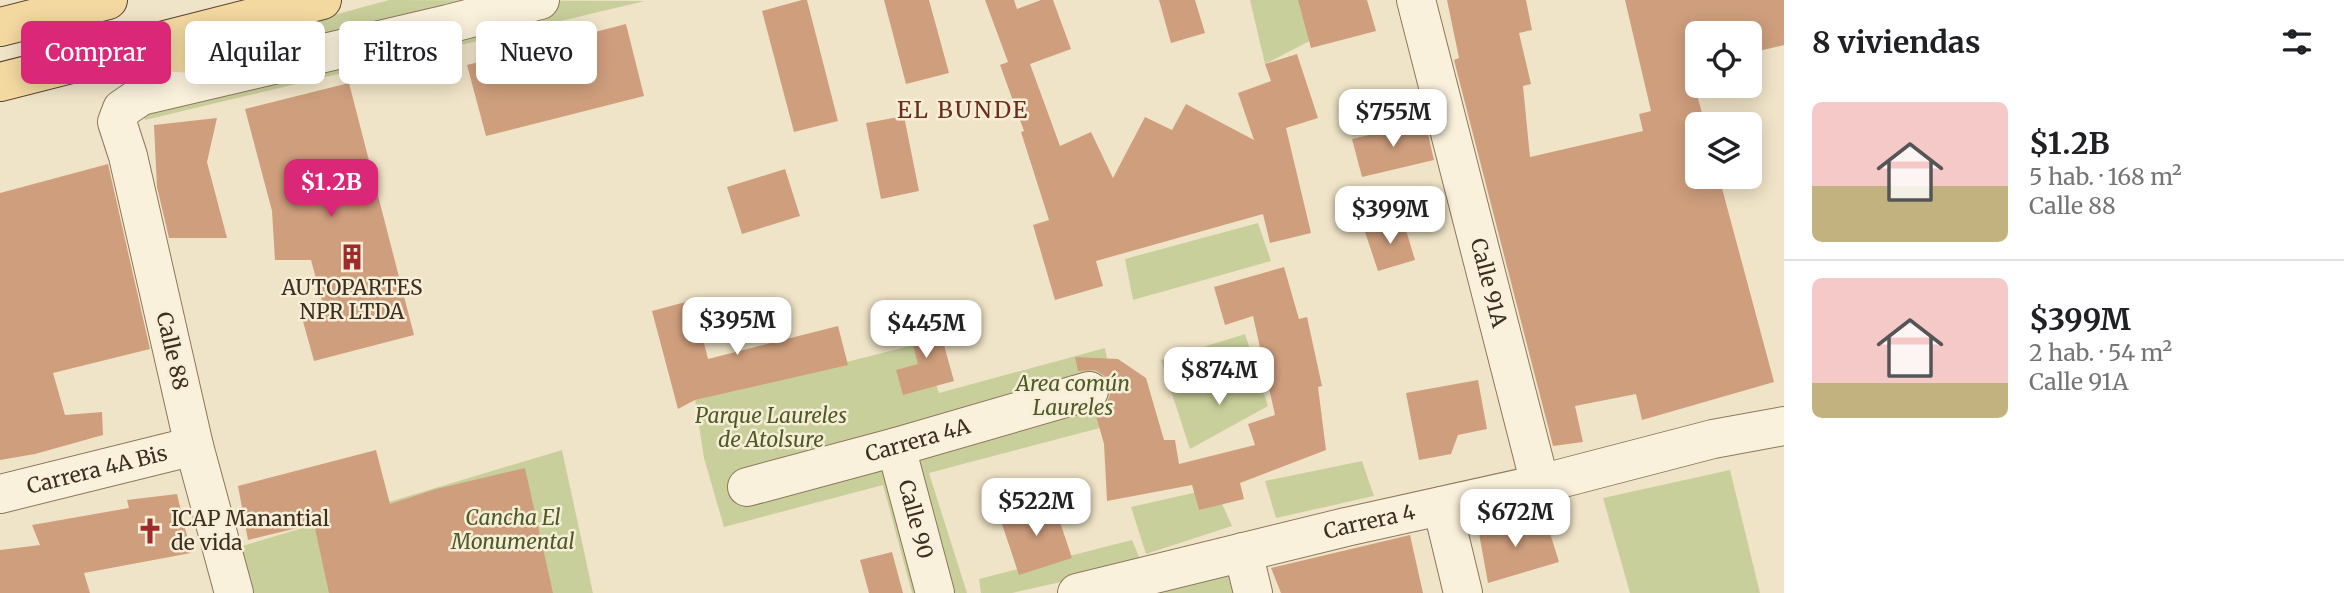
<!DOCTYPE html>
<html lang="es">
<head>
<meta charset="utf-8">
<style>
	body { margin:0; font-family:Merriweather,serif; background:#f2f2f2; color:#202124; height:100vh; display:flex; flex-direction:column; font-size:26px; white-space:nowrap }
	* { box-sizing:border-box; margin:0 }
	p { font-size:23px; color:#757577 }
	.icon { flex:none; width:38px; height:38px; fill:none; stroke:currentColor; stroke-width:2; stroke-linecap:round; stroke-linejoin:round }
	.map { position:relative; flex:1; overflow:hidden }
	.sheet { display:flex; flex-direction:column; background:#fff; width:560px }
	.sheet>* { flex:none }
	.banner { position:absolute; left:21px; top:21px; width:665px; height:63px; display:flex; gap:14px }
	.tools { position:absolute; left:1685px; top:21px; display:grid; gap:14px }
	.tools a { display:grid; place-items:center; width:77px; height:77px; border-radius:10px; background:#fff; box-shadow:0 4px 18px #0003; font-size:35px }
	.price { position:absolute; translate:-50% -60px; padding:0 16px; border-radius:14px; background:#fff; color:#222; font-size:23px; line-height:46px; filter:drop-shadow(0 2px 4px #0008) }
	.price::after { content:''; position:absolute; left:50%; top:42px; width:21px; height:16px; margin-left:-10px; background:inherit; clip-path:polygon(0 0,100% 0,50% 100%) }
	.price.active { background:#db2777; color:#fff }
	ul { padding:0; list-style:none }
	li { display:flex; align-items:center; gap:21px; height:175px; padding:0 28px }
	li+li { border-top:2px solid #e0e0e0 }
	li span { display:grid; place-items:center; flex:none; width:196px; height:140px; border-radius:10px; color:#555 }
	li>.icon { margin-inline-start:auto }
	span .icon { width:84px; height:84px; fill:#fffc; stroke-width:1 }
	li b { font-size:30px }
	h2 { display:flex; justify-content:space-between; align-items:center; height:84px; padding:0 28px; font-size:30px }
	.pill { padding:0 24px; border-radius:10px; background:#fff; box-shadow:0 4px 18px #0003; font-size:24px; line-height:63px }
	.pill.active { background:#db2777; color:#fff }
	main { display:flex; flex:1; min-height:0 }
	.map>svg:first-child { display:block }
	.green { fill:#c9cf9b }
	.building { fill:#cf9f7d }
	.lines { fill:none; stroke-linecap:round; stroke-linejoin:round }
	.minor-casing { stroke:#8d765c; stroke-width:40 }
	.major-casing { stroke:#5b4430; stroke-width:40 }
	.minor { stroke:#faf1dc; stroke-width:38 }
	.major { stroke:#f3d9a0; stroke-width:38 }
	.labels { text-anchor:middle; stroke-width:5; stroke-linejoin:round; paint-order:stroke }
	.street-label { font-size:21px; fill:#3d2e20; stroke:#f7eed8 }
	.poi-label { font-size:21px; fill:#3d2e20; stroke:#f7eed8 }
	.park-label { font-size:21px; font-style:italic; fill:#4d5a26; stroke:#f7eed8 }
	.neighbourhood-label { font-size:23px; letter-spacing:2px; fill:#6b2e1e; stroke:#f7eed8 }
</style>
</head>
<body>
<main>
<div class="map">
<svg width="1784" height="593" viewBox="0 0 1784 593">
	<rect width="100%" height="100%" fill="#f0e4c8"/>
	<g class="green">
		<path d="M389,0L645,1L145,120L124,72Z"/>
		<path d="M1250,0H1310L1323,34L1265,64Z"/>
		<path d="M1258,223L1271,261L1133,300L1125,259Z"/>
		<path d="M1245,334L1268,406L1190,449L1161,360Z"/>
		<path d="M922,343L939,393L1105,348L1119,423L929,473L967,593H912L883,485L724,527L704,458L695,400Z"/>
		<path d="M562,450L593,593H252L239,547Z"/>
		<path d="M1362,461L1374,496L1276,518L1265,481Z"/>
		<path d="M1730,470L1760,593H1630L1603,498Z"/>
		<path d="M1215,488L1232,526L1146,554L1131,507Z"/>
		<path d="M1132,540L1142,564L1012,593H981L979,579Z"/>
		<path d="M1241,557L1250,593H1088Z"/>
	</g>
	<g class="building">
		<path d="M802,0H807L838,121L794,132L762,11Z"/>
		<path d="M884,0H929L949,73L906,84Z"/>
		<path d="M985,0H1014L1017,9L1041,0H1053L1071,49L1030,64L1060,146L1091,132L1113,178L1145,117L1172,130L1186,104L1254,140L1238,93L1271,81L1265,64L1297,54L1318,118L1286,128L1311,233L1270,243L1263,214L1096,261L1103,286L1055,300L1033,225L1049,220L1021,132L1024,131L1000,65L1008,62Z"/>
		<path d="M1159,0H1195L1205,33L1171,43Z"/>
		<path d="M1298,0H1367L1376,31L1311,48Z"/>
		<path d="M1447,0H1526L1532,30L1519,33L1531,84L1523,86L1530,157L1643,131L1639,114L1651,111L1625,0H1784V45L1750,53V33H1698V67L1690,69L1705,124H1698V177H1719L1774,382L1642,420L1636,394L1575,406L1583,442L1553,446L1454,60L1459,58Z"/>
		<path d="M626,24L644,96L486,136L467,65Z"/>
		<path d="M349,83L414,335L314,361L299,307L322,301L311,260H275L272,211L245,109Z"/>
		<path d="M904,116L919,191L881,199L866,123Z"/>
		<path d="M217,118L207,162L227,238H169L157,187L154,125Z"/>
		<path d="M1425,122L1434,160L1362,177L1352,139Z"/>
		<path d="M108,164L150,349L53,373L65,415L102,412L103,435L35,454L0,460V193Z"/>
		<path d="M785,169L800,216L742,234L727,187Z"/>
		<path d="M1403,220L1415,260L1378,271L1365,232Z"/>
		<path d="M1284,267L1299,319L1307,317L1322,386L1318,387L1326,450L1240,483L1244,499L1199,510L1192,485L1107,501L1104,444L1095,412L1105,406L1110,396V386L1105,376L1095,370L1078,371L1075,357L1118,359L1146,378L1164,440H1175L1179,464L1255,445L1248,424L1275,415L1253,316L1225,325L1214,287Z"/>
		<path d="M693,300L708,359L838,326L848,365L695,400L678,409L652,311Z"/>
		<path d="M937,320L954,381L903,395L896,370L918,364L908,327Z"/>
		<path d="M1478,380L1487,429L1458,435L1451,454L1419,460L1406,393Z"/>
		<path d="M376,450L390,504L436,489L525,468L553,593H329L314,524L248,540L238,486Z"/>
		<path d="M177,494L191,553L84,573L90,593H0V550L40,545L32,525L129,508L127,500Z"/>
		<path d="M1053,501L1072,558L1019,575L1000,518Z"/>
		<path d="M1509,514L1511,537L1546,520L1559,562L1488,583L1478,528Z"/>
		<path d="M1410,535L1423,593H1281L1271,568Z"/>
		<path d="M892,552L903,593H869L860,560Z"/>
	</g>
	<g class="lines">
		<g class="minor-casing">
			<g id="minor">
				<path id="s1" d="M1416,0L1540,484"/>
				<path id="s2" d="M896,447L935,593"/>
				<path id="s3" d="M747,487L896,447L1089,391"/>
				<path id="s4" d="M0,494L194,446"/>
				<path d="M1442,506L1463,593"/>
				<path d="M1243,552L1253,593"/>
				<path d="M234,593L194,446L128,156L117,122L122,109L141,96L448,24L540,0"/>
				<path id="s5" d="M1077,593L1346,527L1540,484L1713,439L1784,426"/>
			</g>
		</g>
		<g class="major-casing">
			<g id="major">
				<path d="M0,27L108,0"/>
				<path d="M161,52L296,60"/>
				<path d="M0,82L322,0"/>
			</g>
		</g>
		<use href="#minor" class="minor"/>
		<use href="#major" class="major"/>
	</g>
	<defs>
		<g id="building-bare" transform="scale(2.1)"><path d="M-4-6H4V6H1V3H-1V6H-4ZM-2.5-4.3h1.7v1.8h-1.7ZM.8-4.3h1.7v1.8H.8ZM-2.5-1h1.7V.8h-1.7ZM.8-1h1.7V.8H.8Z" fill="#9e2a2b" stroke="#f7eed8" stroke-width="2.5" paint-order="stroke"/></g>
		<g id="church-bare" transform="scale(2.1)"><path d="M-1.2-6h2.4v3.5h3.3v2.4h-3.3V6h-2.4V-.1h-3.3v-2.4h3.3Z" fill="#9e2a2b" stroke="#f7eed8" stroke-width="2.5" paint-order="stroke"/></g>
	</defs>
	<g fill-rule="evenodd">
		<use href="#building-bare" x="352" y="257"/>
		<use href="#church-bare" x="150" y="531"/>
	</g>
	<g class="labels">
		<g class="street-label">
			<text dy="7" stroke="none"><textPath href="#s1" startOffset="292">Calle 91A</textPath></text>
			<text transform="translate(172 351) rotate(77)" y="7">Calle 88</text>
			<text dy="7" stroke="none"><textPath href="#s3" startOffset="177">Carrera 4A</textPath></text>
			<text dy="7" stroke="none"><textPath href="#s4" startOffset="100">Carrera 4A Bis</textPath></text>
			<text dy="7" stroke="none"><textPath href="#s2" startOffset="75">Calle 90</textPath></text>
			<text dy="7" stroke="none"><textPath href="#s5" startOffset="301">Carrera 4</textPath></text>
		</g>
		<g class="poi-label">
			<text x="352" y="295">AUTOPARTES<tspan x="352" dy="24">NPR LTDA</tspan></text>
			<text x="171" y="526" text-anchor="start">ICAP Manantial<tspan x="171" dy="24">de vida</tspan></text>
		</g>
		<g class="park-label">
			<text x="1073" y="391">Area común<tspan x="1073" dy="24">Laureles</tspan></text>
			<text x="771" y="423">Parque Laureles<tspan x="771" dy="24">de Atolsure</tspan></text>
			<text x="513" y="525">Cancha El<tspan x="513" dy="24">Monumental</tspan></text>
		</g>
		<g class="neighbourhood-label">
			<text x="963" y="118">EL BUNDE</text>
		</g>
	</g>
</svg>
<div class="tools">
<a><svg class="icon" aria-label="locate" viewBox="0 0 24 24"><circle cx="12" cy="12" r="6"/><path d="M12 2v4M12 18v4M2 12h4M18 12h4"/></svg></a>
<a><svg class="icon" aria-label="layers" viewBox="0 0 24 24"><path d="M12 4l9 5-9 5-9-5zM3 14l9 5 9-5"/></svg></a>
</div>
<b class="price" style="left:1393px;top:149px">$755M</b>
<b class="price active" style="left:331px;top:219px">$1.2B</b>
<b class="price" style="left:1390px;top:246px">$399M</b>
<b class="price" style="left:737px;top:357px">$395M</b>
<b class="price" style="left:926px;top:360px">$445M</b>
<b class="price" style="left:1219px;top:407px">$874M</b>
<b class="price" style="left:1036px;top:538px">$522M</b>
<b class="price" style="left:1515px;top:549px">$672M</b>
<div class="banner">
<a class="pill active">Comprar</a>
<a class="pill">Alquilar</a>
<a class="pill">Filtros</a>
<a class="pill">Nuevo</a>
</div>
</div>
<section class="sheet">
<h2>8 viviendas<svg class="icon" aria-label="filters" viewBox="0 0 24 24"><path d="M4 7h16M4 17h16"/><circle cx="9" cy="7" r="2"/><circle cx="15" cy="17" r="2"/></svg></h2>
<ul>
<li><span style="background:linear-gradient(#f6c9c9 60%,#c2b280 0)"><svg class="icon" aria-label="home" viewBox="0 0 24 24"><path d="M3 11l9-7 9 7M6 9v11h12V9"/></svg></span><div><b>$1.2B</b><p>5 hab. · 168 m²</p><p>Calle 88</p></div></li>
<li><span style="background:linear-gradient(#f6c9c9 75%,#c2b280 0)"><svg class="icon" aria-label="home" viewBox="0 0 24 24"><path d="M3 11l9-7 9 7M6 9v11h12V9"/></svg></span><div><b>$399M</b><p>2 hab. · 54 m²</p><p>Calle 91A</p></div></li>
</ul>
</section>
</main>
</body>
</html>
